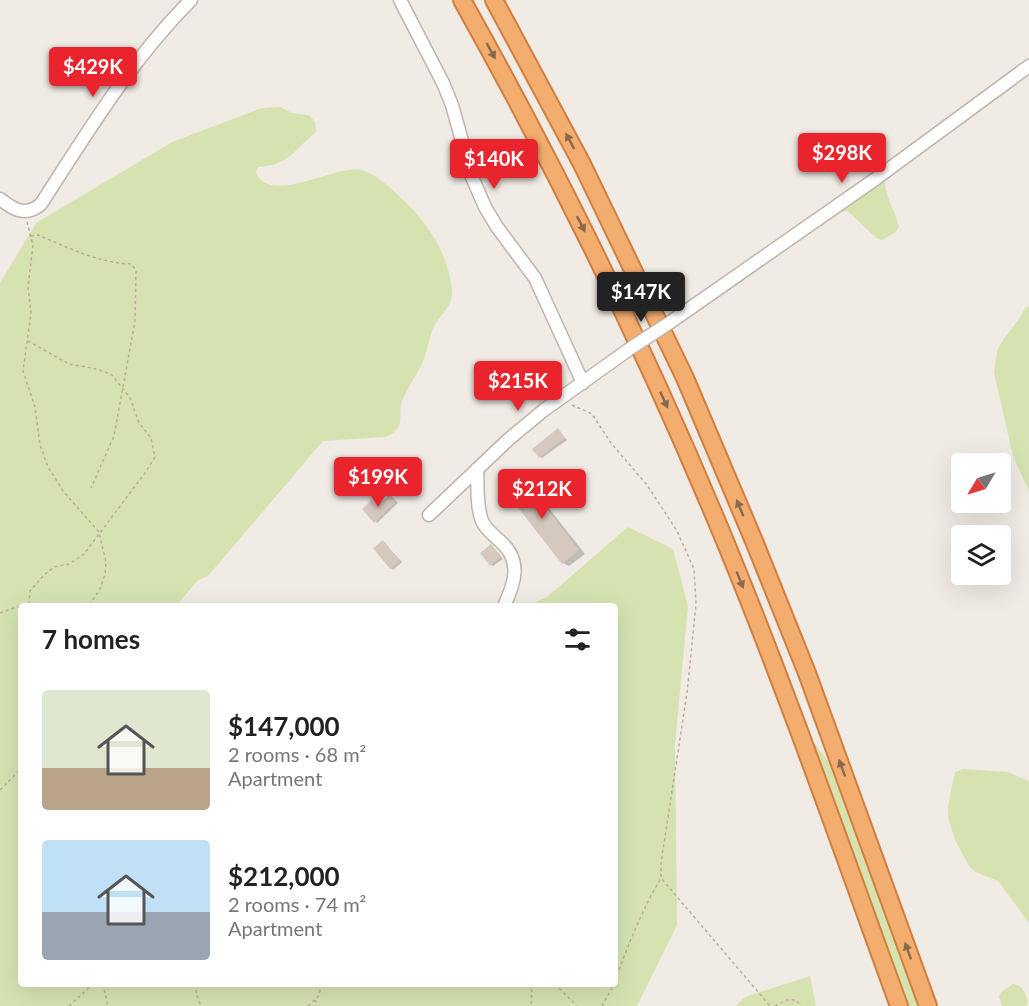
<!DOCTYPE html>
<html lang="en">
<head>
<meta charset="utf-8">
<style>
	body { margin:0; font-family:Lato,sans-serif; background:#f2f2f2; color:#222; height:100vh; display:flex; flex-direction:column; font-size:22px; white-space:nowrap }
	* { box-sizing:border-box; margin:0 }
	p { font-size:20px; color:#767676 }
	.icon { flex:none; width:33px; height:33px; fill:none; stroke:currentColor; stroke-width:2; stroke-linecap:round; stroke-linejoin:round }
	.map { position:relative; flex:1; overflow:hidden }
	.details { position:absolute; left:18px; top:603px; width:600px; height:384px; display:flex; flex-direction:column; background:#fff; border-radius:6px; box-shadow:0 6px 24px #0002 }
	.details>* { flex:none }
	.needle { width:39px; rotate:232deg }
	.tools { position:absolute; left:951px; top:453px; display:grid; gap:12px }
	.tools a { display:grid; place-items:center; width:60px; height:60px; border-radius:6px; background:#fff; box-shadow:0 6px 24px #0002; font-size:30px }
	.price { position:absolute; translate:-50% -51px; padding:0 14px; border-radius:6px; background:#ea242c; color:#fff; font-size:20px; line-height:39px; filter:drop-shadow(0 2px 3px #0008) }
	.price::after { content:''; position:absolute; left:50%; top:36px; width:18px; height:14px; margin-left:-9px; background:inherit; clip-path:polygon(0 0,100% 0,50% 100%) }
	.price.active { background:#222; color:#fff }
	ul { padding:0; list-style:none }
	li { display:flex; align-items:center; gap:18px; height:150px; padding:0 24px }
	li span { display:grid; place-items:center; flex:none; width:168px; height:120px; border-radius:6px; color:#555 }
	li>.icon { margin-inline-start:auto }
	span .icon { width:72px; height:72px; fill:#fffc; stroke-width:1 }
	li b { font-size:26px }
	h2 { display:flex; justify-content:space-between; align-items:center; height:72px; padding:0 24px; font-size:26px }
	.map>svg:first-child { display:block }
	.green { fill:#d6e3b1 }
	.shadow { fill:#0003 }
	.building { fill:#d5c8bf }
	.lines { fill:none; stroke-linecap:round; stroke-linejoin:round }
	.minor-casing { stroke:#bfb4ac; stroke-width:15 }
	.highway-casing { stroke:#d17f40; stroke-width:20 }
	.path { stroke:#bdaa9b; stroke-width:1.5; stroke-dasharray:3 3; stroke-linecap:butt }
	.minor { stroke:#fff; stroke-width:12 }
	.highway { stroke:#f3ad6f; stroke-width:16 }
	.minor-bridge-casing { stroke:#bfb4ac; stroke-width:15; stroke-linecap:butt }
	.minor-bridge { stroke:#fff; stroke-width:12 }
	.oneway { fill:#89694c }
</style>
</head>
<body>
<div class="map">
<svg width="1029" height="1006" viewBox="0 0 1029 1006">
	<rect width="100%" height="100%" fill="#f1ebe5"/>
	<g class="green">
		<path d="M280,107L292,113L309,115L315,122L316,132C303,142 293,157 278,163C272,166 265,166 258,167L256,172C268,207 339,163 362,170C375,174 390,187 399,196C427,221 450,255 452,293C452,308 438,316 433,329C429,338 428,349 424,359C420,370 412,380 407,391C405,395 402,400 401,404C399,418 405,430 385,437L323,441L208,576L198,580L176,606H21V984H615V606H527L547,597L628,527L673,549L688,606L675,745L677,925L637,1006H0V283L36,223L172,142L262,108Z"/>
		<path d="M886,177C882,194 896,210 899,227L896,232L882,240L876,238L851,214L846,211L841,212Z"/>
		<path d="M1029,306V492L1013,456L994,373L997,351L1003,340L1019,319L1025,308Z"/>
		<path d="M807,735L833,766L922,1006H907Z"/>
		<path d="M963,769L1008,772L1029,781V923L998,881L975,872L969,866L956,842L948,818V805L955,772Z"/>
		<path d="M810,976L816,1006H736L745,997Z"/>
		<path d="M1013,984C1023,985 1025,993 1028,1002L1026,1006H1002L999,997L1001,992Z"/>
	</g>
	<g class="shadow">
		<path d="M558,430L567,440L542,458L540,457Z"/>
		<path d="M382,477L391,485L388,489L379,481Z"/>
		<path d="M523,479L529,483L585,554L569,566L563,563Z"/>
		<path d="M392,497L398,503L377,523L375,521L378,507Z"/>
		<path d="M383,542L402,562L393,570L391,568Z"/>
		<path d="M494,548L503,559L493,566L491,565Z"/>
	</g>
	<g class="building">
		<path d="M558,428L565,438L539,458L532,449Z"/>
		<path d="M522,477L579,550L562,564L505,491Z"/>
		<path d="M390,494L396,501L374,523L362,509L371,500L377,506Z"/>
		<path d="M383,540L400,561L390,569L373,548Z"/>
		<path d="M491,544L501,557L490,566L480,553Z"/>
	</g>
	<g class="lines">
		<g class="minor-casing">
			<g id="minor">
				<path d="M400,0L443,83L452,105L472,177L485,207L497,227L535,278L583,383"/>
				<path d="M0,199C14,210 26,217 41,204C87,133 131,60 191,0"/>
				<path d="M669,323L874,180L1029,66"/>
				<path d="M477,469C478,486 476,505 482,521C486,530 494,535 501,542C522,561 515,583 504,606"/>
				<path d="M429,515L509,439L544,410L631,348"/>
			</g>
		</g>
		<g class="highway-casing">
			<g id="highway">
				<path d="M462,0C561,177 650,359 727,546C789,697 843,852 899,1006"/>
				<path d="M494,0L582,164L685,378L754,541L807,673L928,1006"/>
			</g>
		</g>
		<g class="path">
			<path d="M27,222L33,245L28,287L31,313L23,371L35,407L40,445L48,467L63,491L99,532L106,562L105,574L100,589L89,606"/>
			<path d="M31,236L38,235C67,247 98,263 131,264L136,270L135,321L114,436L91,488"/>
			<path d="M28,341L69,364L97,369L112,375L130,398L139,423L151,438L155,457L145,473L84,554L69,564L54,567L44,575L30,591L29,606"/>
			<path d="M572,405L592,414L611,443L647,485L677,531L694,569L696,604L687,693L661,863V878L770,1006"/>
			<path d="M0,613L28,603"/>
			<path d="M0,790L21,769"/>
			<path d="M615,981C628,945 642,910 661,878"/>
			<path d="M103,984L108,1006"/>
			<path d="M197,984L196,994L201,1006"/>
			<path d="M528,984L532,991L531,1006"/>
			<path d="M555,984L577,1006"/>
			<path d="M315,1000L318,1006"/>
			<path d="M69,1006L93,984"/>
			<path d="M308,1006L318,997L322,984"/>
			<path d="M602,1006L614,984"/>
			<path d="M775,1006L787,1000H796L801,1006"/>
		</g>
		<use href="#minor" class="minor"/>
		<use href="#highway" class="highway"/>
		<g class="minor-bridge-casing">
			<path id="minor-bridge" d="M631,348L669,323"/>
		</g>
		<use href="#minor-bridge" class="minor-bridge"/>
	</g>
	<defs><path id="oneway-solid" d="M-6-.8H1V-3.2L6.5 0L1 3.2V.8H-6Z" transform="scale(1.5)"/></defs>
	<g class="oneway">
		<use href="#oneway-solid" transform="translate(491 51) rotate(61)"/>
		<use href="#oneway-solid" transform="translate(570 141) rotate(-118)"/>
		<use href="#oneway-solid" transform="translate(581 224) rotate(63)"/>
		<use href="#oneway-solid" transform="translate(664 400) rotate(65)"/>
		<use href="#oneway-solid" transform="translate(740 508) rotate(-113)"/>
		<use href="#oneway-solid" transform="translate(740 580) rotate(68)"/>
		<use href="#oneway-solid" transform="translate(842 768) rotate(-110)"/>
		<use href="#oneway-solid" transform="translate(908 951) rotate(-110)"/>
	</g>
</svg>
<div class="tools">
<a><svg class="needle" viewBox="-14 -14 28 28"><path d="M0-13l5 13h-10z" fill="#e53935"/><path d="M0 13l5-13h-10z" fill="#767676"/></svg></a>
<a><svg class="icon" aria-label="layers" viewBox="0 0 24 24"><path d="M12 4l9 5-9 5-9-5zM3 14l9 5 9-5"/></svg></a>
</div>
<b class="price" style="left:93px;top:98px">$429K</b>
<b class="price" style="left:842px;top:184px">$298K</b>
<b class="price" style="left:494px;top:190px">$140K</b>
<b class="price active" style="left:641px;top:323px">$147K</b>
<b class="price" style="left:518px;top:412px">$215K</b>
<b class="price" style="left:378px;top:508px">$199K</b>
<b class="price" style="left:542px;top:520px">$212K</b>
<section class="details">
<h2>7 homes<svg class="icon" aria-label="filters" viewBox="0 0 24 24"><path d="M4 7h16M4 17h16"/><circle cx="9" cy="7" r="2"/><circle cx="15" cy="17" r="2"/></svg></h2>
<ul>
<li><span style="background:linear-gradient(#dfe7d0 65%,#b9a48a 0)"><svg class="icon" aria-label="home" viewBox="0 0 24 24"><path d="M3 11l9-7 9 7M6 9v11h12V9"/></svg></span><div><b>$147,000</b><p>2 rooms · 68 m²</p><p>Apartment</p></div></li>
<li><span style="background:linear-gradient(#bfe0f5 60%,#9aa5b1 0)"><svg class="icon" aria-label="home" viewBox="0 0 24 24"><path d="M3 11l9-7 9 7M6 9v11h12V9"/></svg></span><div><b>$212,000</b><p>2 rooms · 74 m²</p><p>Apartment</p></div></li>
</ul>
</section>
</div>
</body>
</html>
